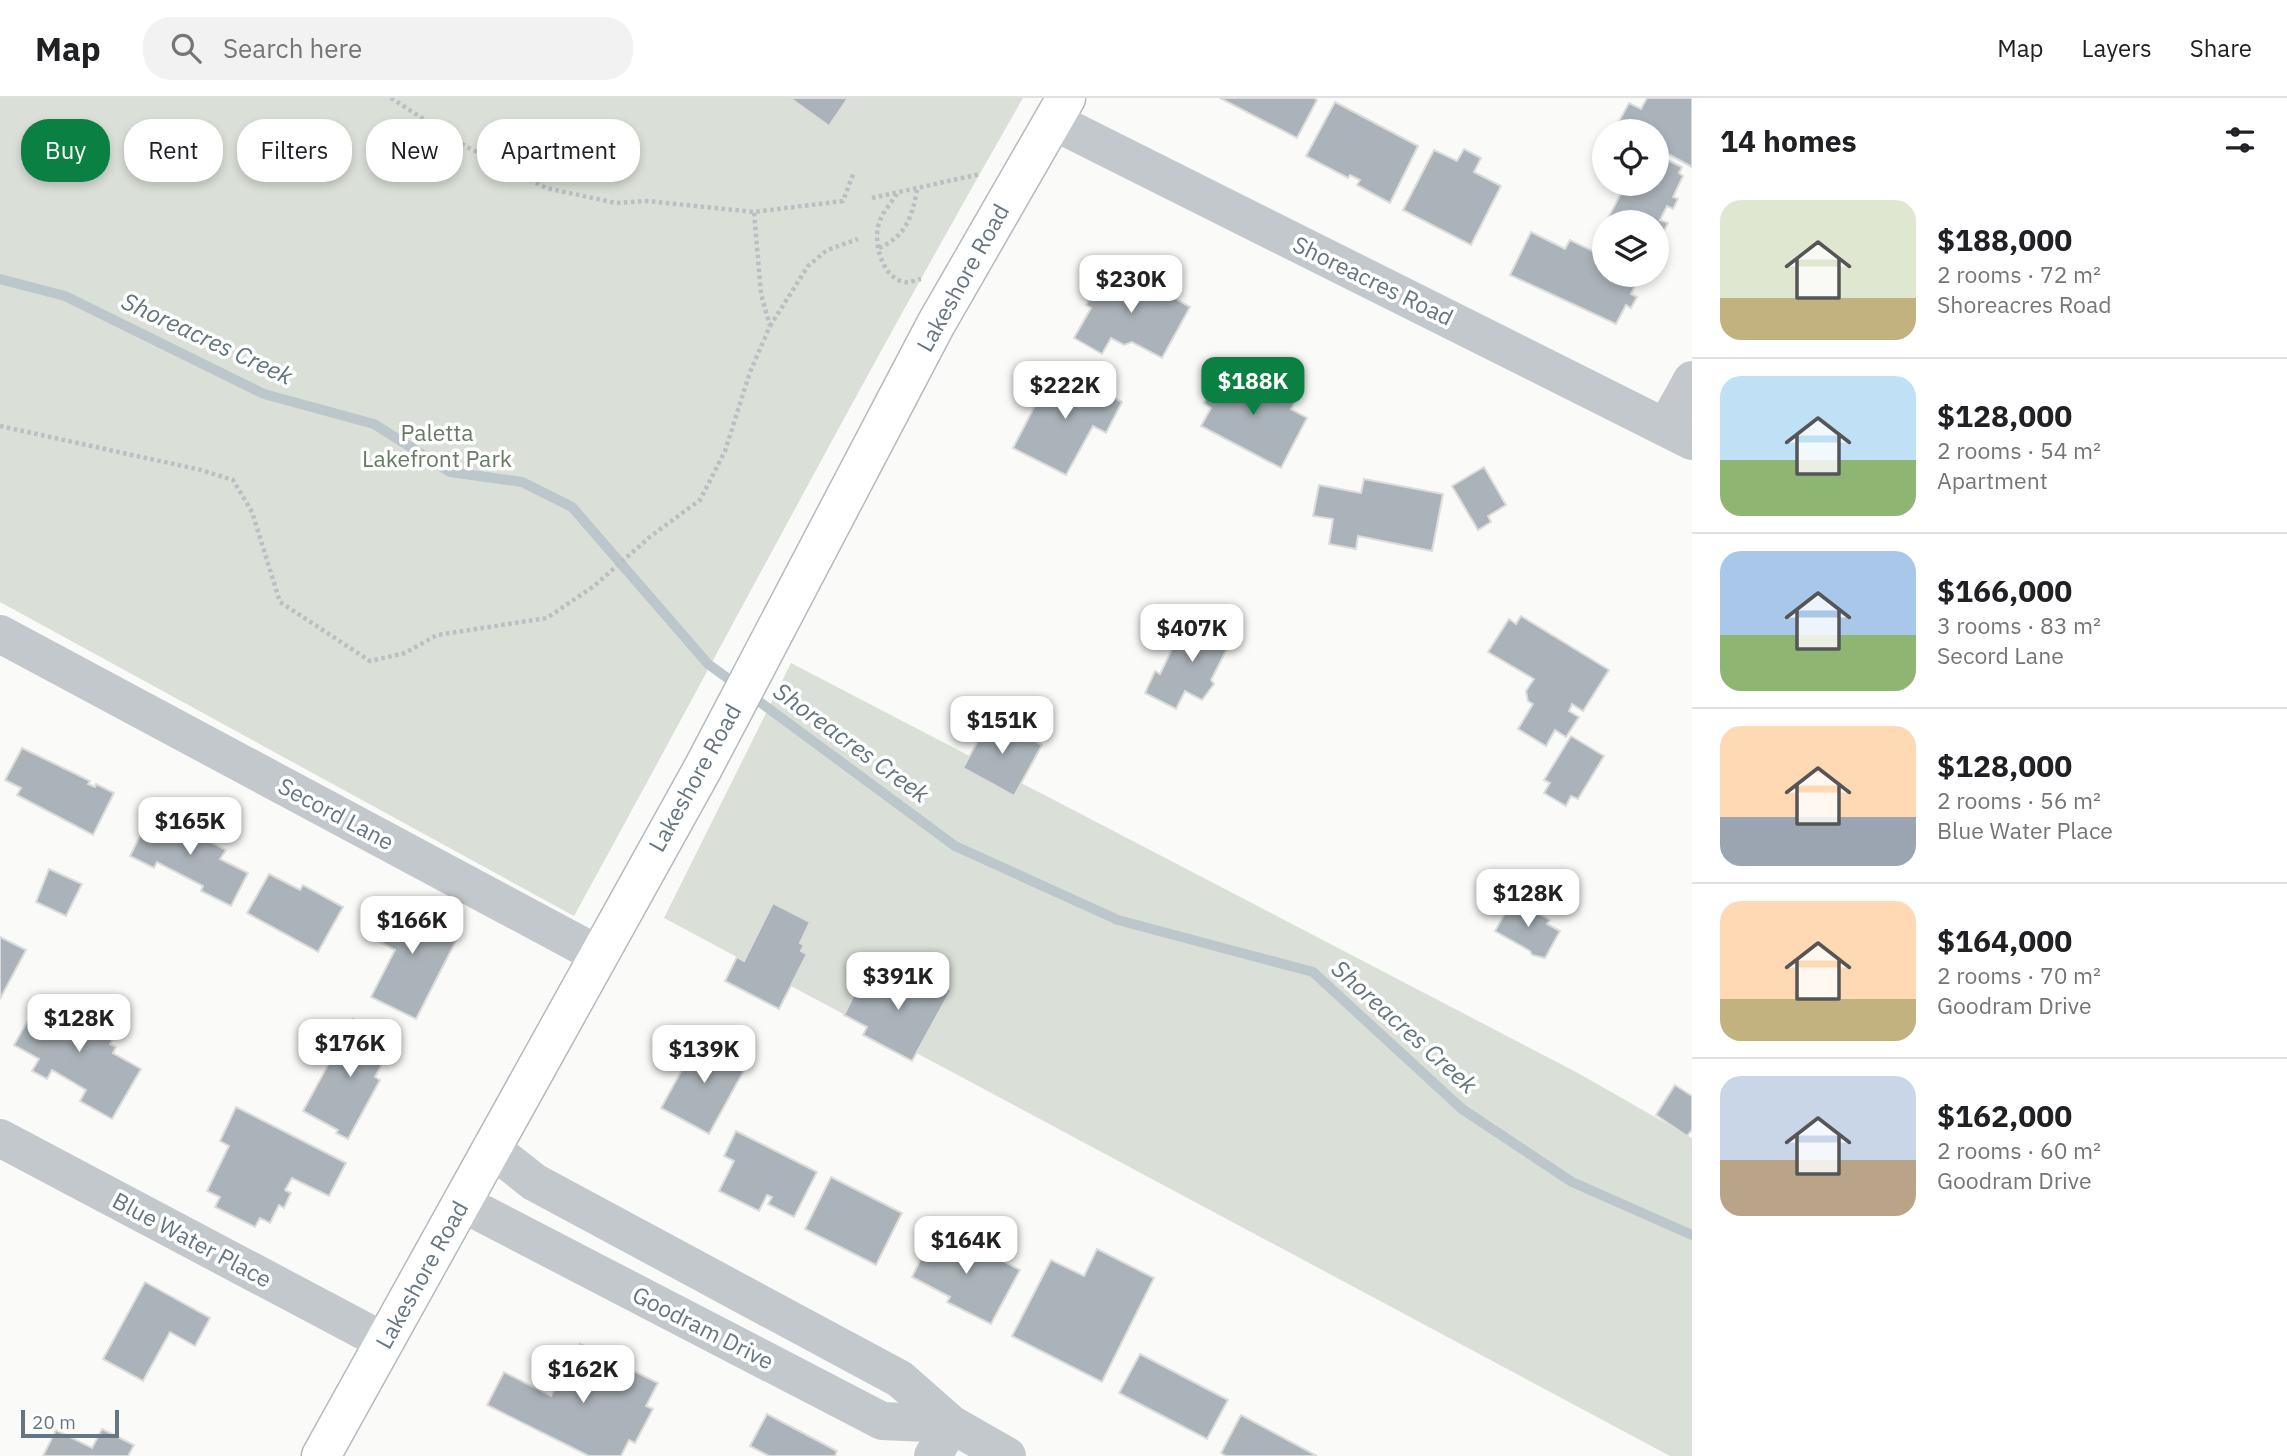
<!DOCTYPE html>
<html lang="en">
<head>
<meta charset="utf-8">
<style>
	body { margin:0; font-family:"IBM Plex Sans",sans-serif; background:#f2f2f2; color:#202124; height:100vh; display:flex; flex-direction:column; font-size:26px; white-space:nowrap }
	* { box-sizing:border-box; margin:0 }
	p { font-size:23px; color:#757577 }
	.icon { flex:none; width:38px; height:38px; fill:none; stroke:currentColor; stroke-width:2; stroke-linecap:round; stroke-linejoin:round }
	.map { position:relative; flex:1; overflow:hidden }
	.panel { display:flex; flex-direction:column; background:#fff; width:595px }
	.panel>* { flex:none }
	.banner { position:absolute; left:21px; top:21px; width:665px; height:63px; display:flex; gap:14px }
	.controls { position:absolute; left:1592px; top:21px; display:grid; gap:14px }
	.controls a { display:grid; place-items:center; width:77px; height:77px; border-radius:50%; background:#fff; box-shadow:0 4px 10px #0003; font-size:35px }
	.scale { position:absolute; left:21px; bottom:18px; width:98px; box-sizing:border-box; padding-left:7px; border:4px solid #657683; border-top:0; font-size:19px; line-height:24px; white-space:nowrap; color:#657683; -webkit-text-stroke:5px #fff; paint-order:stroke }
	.price { position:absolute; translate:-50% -60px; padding:0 16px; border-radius:14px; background:#fff; color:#222; font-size:23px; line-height:46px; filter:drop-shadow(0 2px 4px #0008) }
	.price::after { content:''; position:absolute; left:50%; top:42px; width:21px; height:16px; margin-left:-10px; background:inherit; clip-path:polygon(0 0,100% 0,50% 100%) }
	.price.selected { background:#0b8043; color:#fff }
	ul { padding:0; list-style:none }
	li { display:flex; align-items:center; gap:21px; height:175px; padding:0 28px }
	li+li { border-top:2px solid #e0e0e0 }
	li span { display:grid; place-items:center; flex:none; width:196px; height:140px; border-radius:21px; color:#555 }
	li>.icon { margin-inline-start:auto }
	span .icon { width:84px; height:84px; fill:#fffc; stroke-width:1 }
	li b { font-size:30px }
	h2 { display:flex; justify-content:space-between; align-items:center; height:84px; padding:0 28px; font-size:30px }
	.pill { padding:0 24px; border-radius:28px; background:#fff; box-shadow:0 4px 10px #0003; font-size:24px; line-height:63px }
	.pill.selected { background:#0b8043; color:#fff }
	header { display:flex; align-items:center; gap:42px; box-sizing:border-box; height:98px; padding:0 35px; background:#fff; border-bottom:2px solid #e0e0e0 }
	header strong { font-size:33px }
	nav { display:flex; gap:38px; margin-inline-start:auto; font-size:24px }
	.search { width:490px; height:63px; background:#f2f2f2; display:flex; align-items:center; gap:18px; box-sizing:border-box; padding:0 24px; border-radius:28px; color:#757577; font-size:26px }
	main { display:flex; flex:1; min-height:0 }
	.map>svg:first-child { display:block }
	.green { fill:#dadfd7 }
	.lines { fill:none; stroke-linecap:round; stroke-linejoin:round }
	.stream { stroke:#bbc7cb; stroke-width:10 }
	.building { fill:#aab3b9; stroke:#dcdcda; stroke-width:2 }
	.major-casing { stroke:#b5babe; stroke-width:41 }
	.path { stroke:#bbbfc2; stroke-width:4.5; stroke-dasharray:3.5 3.5; stroke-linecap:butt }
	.minor { stroke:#c3c8cc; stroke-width:38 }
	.major { stroke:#fff; stroke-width:38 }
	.labels { text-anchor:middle; stroke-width:7; stroke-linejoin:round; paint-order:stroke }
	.street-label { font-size:23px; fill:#657683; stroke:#fff }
	.park-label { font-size:23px; fill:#687a64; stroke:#fff }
	.water-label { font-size:24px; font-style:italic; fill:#60757c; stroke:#fff }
</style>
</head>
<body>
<header>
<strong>Map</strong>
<div class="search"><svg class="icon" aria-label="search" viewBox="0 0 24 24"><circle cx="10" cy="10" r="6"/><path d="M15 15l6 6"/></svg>Search here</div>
<nav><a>Map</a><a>Layers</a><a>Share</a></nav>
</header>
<main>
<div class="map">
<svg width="1692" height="1358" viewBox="0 0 1692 1358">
	<rect width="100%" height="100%" fill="#fafaf8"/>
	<g class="green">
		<path d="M0,0H1023C868,270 724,545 574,818L0,504Z"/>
		<path d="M791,565L1576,974L1692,1040V1358H1670L664,820Z"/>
	</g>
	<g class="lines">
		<g class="stream">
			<path d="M0,181L65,198L264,296L374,326L450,374L522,384L572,409L708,566L737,587"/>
			<path d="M749,596L955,748L1118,822L1313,874L1462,1011L1572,1084L1692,1137"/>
		</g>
	</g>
	<g class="building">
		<path d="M790,0H848L829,28Z"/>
		<path d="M1220,0H1314L1317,2L1297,40Z"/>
		<path d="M1647,0H1692V69L1657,50V33H1628L1617,27L1629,5L1641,11Z"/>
		<path d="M1335,4L1418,48L1390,105L1357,87L1360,82L1350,77L1348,80L1306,58Z"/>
		<path d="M1464,51L1481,60L1474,74L1501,88L1471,147L1403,112L1434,52L1457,63Z"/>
		<path d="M1665,61L1682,69L1679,75L1683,78L1673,99L1678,101L1673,111L1667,108L1660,122L1668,125L1657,146V124H1606L1626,86H1657V64L1663,67Z"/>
		<path d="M1531,134L1565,151L1570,142L1605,159V177H1640L1631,196L1637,199L1631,210L1626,207L1616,226L1510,177Z"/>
		<path d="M1115,167L1190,209L1162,260L1132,244L1124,247L1111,240L1102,256L1074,240L1091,210L1086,207L1100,181L1105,184Z"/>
		<path d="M1055,269L1122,304L1106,335L1093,328L1066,377L1013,350Z"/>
		<path d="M1223,269L1270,294L1272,289L1296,302L1291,311L1307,320L1281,370L1201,328L1211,310L1204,305Z"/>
		<path d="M1484,369L1506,407L1488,418L1491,424L1478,432L1452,388Z"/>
		<path d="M1364,381L1443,396L1432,453L1358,438L1356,451L1329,446L1333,421L1313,418L1319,387L1361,395Z"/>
		<path d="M1203,517L1236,533L1211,582L1214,586L1202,602L1185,593L1176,611L1145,595L1155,573L1160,576L1178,539L1189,544Z"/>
		<path d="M1521,518L1609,572L1583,613L1572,606L1569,613L1579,619L1566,639L1555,632L1546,648L1518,631L1533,606L1528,603L1526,593L1534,581L1488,554L1509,521L1516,526Z"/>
		<path d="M991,619L1042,647L1014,698L963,670Z"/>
		<path d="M1571,638L1604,658L1578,701L1571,698L1566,708L1544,695L1550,685L1544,682Z"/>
		<path d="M22,650L90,683L88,686L95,689L96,686L114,695L93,737L17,697L21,690L5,682Z"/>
		<path d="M150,718L170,728L174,720L192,729L196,721L208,727L201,739L226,752L220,761L248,775L231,808L201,793L203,788L157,764L154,770L130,758Z"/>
		<path d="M49,771L82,786L66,818L36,804Z"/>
		<path d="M269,776L300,792L303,787L343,809L318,854L247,815Z"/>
		<path d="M392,800L462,831L416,921L371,899L395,852L371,839Z"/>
		<path d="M1513,801L1550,822L1547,826L1560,833L1545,860L1532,857L1530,853L1495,833Z"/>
		<path d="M773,805L810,824L800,845L804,847L801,853L807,856L779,911L725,883L737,859L744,863Z"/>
		<path d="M0,839L26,852L0,901Z"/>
		<path d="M911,870L951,892L912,963L863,937L867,929L844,917L864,877L898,895Z"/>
		<path d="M68,902L118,930L110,946L116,949L113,955L141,971L112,1021L80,1003L86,992L52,972L47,981L32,973L39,961L14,947L38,905L59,918Z"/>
		<path d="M353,921L394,943L375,979L380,982L348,1041L336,1035L338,1032L303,1013Z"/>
		<path d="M700,939L748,965L709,1036L661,1010Z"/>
		<path d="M1675,987L1692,998V1032L1687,1038L1656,1017Z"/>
		<path d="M236,1009L346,1065L329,1098L292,1080L285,1092L291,1095L284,1110L279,1107L270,1125L260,1120L255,1129L215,1109L220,1099L207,1093L229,1048L220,1043Z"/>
		<path d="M736,1033L817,1074L794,1119L768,1106L772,1099L767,1097L759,1113L719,1093L734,1063L724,1058Z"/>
		<path d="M831,1079L902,1115L876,1167L805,1131Z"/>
		<path d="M936,1130L977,1151L976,1154L991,1162L993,1158L1020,1172L991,1226L947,1204L950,1199L912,1179Z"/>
		<path d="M1097,1151L1154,1180L1102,1284L1012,1238L1051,1162L1084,1178Z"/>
		<path d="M145,1184L210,1220L195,1248L170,1234L143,1283L103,1261Z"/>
		<path d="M580,1246L658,1285L646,1308L653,1311L635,1345L629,1342L621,1358H589L487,1307L504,1274L551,1298Z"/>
		<path d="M1140,1256L1228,1302L1207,1341L1119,1295Z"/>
		<path d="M767,1316L837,1353L835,1358H769L750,1348Z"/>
		<path d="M1241,1317L1317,1358H1226L1221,1355Z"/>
		<path d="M102,1331L134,1347L128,1358H43L56,1332L92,1350Z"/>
	</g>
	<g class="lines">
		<g class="major-casing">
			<path id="major" d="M321,1358L703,670L936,226L1066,0"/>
		</g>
		<g class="path">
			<path d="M391,0L467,49L546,90L616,105L647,103L754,114L843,103L854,74"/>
			<path d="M897,96C890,106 880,117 878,129C874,147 883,181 905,184C909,185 916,182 921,181"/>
			<path d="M872,100L980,76"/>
			<path d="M879,150C906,138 912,119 917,92"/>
			<path d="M770,228L808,168L827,152L858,141"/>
			<path d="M0,328L201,372L233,382L252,414L280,504L370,563L405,555L437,537L547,520L594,488L651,438L700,402L725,353L750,274L770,228L761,196L754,114"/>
		</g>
		<g class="minor">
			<path d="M1053,23L1692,343"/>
			<path d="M1666,329L1692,282"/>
			<path d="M0,536L597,856"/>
			<path d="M0,1040L385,1244"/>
			<path d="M491,1050L534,1084L900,1281L951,1326L1007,1358"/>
			<path d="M462,1105L882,1323L951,1326"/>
			<path d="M933,1358L951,1326"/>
		</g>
		<use href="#major" class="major"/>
	</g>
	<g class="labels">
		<g class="street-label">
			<text transform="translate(963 180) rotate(-61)" y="8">Lakeshore Road</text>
			<text transform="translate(1373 183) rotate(26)" y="8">Shoreacres Road</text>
			<text transform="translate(695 680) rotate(-61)" y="8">Lakeshore Road</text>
			<text transform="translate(336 716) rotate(28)" y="8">Secord Lane</text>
			<text transform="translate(192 1142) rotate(28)" y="8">Blue Water Place</text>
			<text transform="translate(422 1177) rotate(-61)" y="8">Lakeshore Road</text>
			<text transform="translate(703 1230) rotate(27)" y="8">Goodram Drive</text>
		</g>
		<g class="park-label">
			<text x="437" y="343">Paletta<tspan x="437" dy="26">Lakefront Park</tspan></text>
		</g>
		<g class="water-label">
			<text transform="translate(207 241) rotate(25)" y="8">Shoreacres Creek</text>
			<text transform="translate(851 645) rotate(36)" y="8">Shoreacres Creek</text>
			<text transform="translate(1404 929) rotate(42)" y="8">Shoreacres Creek</text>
		</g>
	</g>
</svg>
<div class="controls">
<a><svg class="icon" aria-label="locate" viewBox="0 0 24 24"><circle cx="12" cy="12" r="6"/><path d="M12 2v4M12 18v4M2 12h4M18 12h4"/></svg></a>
<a><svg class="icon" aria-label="layers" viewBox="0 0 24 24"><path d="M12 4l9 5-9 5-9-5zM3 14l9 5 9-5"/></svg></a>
</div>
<div class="scale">20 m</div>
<b class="price" style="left:1131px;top:217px">$230K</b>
<b class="price selected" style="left:1253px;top:319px">$188K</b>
<b class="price" style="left:1065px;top:323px">$222K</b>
<b class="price" style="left:1192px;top:566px">$407K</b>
<b class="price" style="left:1002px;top:658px">$151K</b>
<b class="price" style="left:190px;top:759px">$165K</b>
<b class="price" style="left:1528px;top:831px">$128K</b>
<b class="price" style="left:412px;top:858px">$166K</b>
<b class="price" style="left:898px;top:914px">$391K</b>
<b class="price" style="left:79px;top:956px">$128K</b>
<b class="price" style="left:350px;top:981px">$176K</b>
<b class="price" style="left:704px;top:987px">$139K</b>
<b class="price" style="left:966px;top:1178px">$164K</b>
<b class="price" style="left:583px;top:1307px">$162K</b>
<div class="banner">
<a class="pill selected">Buy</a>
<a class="pill">Rent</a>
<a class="pill">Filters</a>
<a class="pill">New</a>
<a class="pill">Apartment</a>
</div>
</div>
<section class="panel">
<h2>14 homes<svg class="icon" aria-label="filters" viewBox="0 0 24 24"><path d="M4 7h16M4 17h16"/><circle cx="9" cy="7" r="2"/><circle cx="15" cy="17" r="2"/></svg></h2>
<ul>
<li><span style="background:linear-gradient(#dfe7d0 70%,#c2b280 0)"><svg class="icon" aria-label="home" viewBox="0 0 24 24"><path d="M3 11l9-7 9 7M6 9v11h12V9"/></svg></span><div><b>$188,000</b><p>2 rooms · 72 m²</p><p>Shoreacres Road</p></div></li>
<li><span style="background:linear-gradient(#bfe0f5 60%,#8fb573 0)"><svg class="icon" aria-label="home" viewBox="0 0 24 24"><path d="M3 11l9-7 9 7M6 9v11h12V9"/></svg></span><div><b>$128,000</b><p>2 rooms · 54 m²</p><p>Apartment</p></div></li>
<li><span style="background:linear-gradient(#a9c7e8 60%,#8fb573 0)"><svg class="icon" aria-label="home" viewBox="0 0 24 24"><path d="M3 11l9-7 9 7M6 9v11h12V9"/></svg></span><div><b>$166,000</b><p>3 rooms · 83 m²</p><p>Secord Lane</p></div></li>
<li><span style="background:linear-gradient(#ffd9b3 65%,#9aa5b1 0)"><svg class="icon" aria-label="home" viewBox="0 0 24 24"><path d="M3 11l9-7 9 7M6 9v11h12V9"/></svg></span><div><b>$128,000</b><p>2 rooms · 56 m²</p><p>Blue Water Place</p></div></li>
<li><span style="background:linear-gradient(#ffd9b3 70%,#c2b280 0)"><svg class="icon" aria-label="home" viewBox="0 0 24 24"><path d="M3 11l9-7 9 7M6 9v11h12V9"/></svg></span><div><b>$164,000</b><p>2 rooms · 70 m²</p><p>Goodram Drive</p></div></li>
<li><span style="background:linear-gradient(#c9d6e8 60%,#b9a48a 0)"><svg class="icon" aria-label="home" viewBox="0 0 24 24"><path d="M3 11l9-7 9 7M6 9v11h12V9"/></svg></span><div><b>$162,000</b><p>2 rooms · 60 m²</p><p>Goodram Drive</p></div></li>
</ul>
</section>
</main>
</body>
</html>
